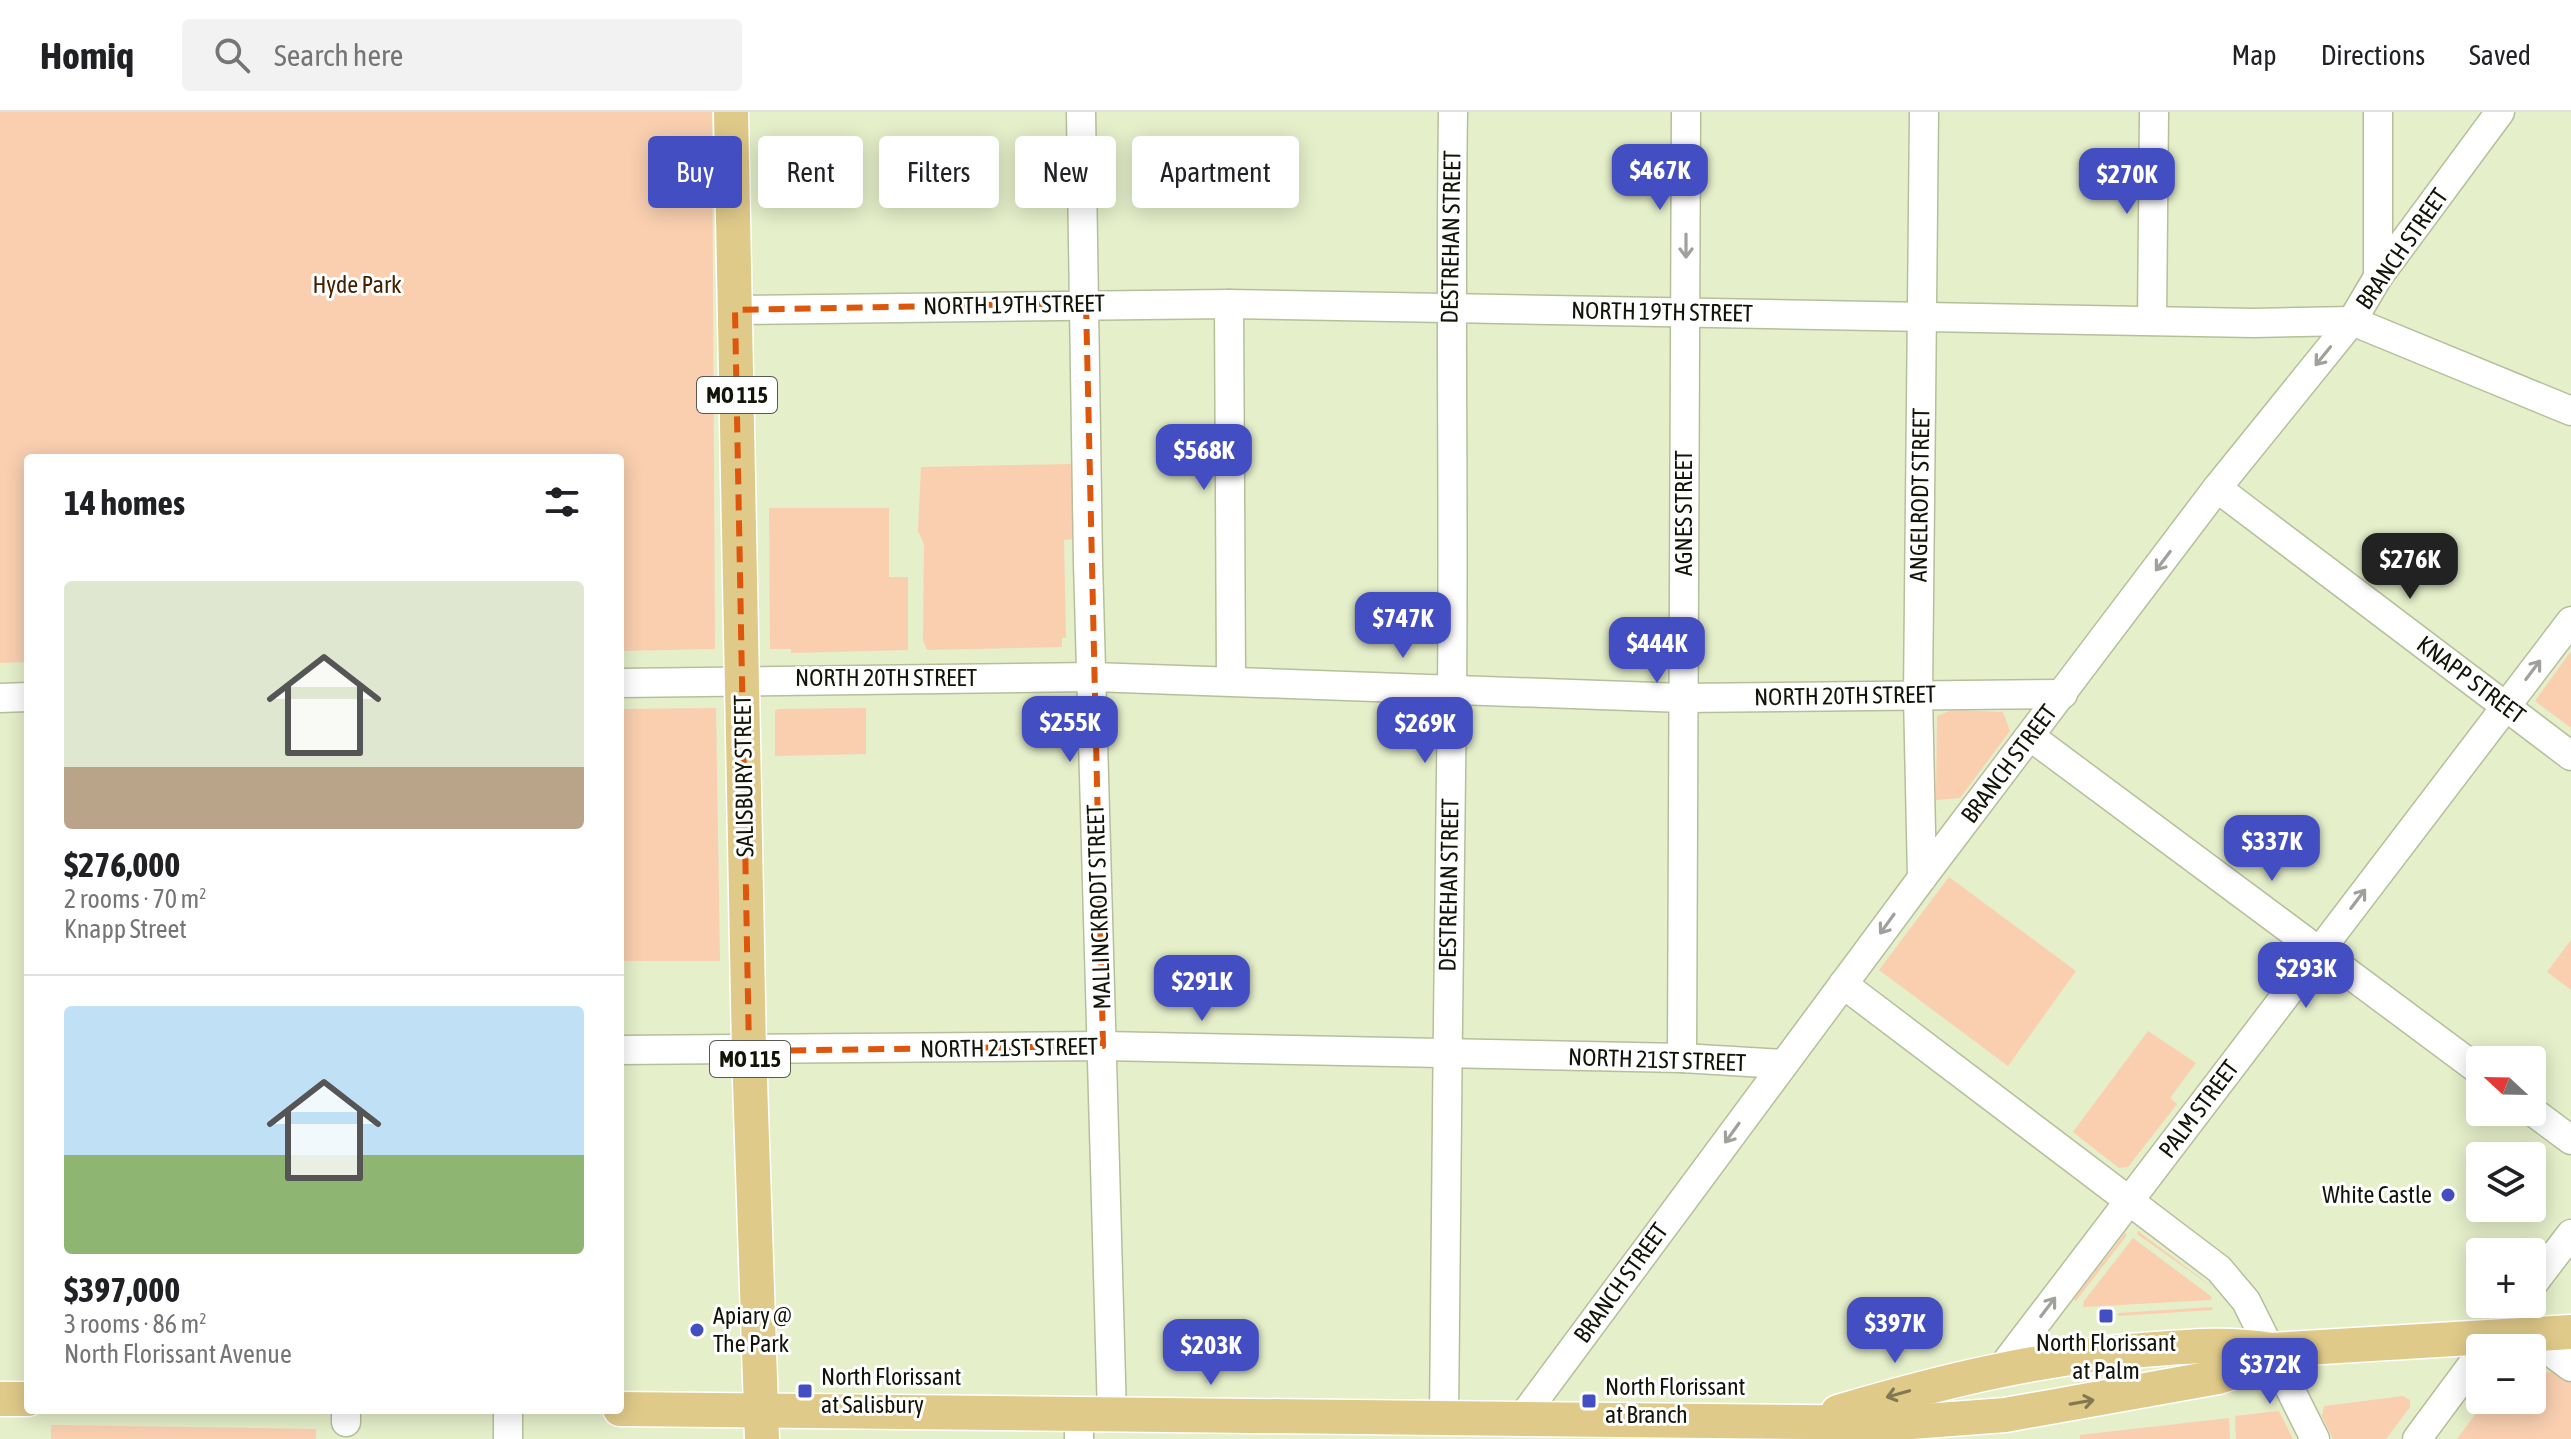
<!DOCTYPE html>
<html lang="en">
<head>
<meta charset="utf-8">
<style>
	body { margin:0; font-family:"Asap Condensed",sans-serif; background:#f2f2f2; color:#202124; height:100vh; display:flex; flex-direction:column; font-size:30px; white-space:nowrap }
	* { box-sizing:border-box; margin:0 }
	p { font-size:26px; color:#757577 }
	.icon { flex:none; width:44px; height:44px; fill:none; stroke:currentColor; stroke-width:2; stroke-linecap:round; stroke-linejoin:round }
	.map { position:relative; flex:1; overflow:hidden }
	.details { position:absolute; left:24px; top:342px; width:600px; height:960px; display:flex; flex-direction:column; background:#fff; border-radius:8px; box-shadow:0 4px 20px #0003 }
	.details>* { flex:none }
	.banner { position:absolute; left:648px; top:24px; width:760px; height:72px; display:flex; gap:16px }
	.needle { width:52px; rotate:292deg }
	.tools { position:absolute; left:2466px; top:934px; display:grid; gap:16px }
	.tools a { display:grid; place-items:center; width:80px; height:80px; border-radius:8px; background:#fff; box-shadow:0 4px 20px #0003; font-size:40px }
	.price { position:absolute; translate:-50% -68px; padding:0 18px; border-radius:16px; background:#434ec2; color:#fff; font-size:26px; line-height:52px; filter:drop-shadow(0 2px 4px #0008) }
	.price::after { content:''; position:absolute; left:50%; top:48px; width:24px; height:18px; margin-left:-12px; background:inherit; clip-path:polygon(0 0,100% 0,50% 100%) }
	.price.on { background:#222; color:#fff }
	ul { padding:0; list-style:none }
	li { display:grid; align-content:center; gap:16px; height:424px; padding:0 40px }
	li+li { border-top:2px solid #e0e0e0 }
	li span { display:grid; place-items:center; height:248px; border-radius:8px; color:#555 }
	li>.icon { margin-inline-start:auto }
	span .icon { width:144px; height:144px; fill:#fffc; stroke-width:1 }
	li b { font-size:34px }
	h2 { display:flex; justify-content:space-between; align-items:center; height:96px; padding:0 40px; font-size:34px }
	.tag { padding:0 28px; border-radius:8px; background:#fff; box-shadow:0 4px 20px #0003; font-size:28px; line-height:72px }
	.tag.on { background:#434ec2; color:#fff }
	header { display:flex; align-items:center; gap:48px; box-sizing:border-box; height:112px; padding:0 40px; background:#fff; border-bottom:2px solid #e0e0e0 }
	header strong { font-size:38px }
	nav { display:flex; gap:44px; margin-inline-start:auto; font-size:28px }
	.search { width:560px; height:72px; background:#f2f2f2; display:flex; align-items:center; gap:20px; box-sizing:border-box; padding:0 28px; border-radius:8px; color:#757577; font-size:30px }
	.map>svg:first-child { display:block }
	.green { fill:#f9cfb0 }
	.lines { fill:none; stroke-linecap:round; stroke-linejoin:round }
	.minor-casing { stroke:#b6bf9c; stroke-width:31 }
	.major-casing { stroke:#fff; stroke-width:37 }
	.minor { stroke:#fff; stroke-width:28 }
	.major { stroke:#e0ca8a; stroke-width:34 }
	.oneway { stroke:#a0a19c }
	.oneway2 { stroke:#83784f }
	.marked { fill:none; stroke:#dd560c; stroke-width:6; stroke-dasharray:16 10; stroke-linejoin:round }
	.poi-dot { fill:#434ec2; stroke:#fff; stroke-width:3 }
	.labels { text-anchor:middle; stroke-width:6; stroke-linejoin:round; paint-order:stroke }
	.shield { fill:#fff; stroke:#585a51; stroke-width:2 }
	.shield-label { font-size:22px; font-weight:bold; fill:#111407 }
	.street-label { font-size:24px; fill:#111407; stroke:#fff }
	.park-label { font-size:24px; fill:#452000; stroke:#fff }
	.poi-label { font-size:24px; fill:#111407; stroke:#fff; text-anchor:start }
</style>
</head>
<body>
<header>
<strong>Homiq</strong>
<div class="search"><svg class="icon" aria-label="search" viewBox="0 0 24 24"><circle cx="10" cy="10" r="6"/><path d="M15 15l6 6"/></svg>Search here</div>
<nav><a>Map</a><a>Directions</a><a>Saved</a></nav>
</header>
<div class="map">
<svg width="2571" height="1327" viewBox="0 0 2571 1327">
	<rect width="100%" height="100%" fill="#e5efca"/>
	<g class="green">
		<path d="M0,0H712L715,537L620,539V346H28V550L0,551Z"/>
		<path d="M1072,352L1074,427L1064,428L1066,526H1062V535L927,538L923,528L924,432L918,419L921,355Z"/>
		<path d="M769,396H889V465H908V538L791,541V537H770Z"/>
		<path d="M2571,539V616L2535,589Z"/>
		<path d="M716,596L720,849H620V597Z"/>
		<path d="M866,596V642L775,644V599L778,597Z"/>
		<path d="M1952,598L2003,600L2010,619L1960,686L1936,688L1937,604Z"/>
		<path d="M1949,765L2076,859L2008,954L1879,858Z"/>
		<path d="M2571,828V878L2547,860Z"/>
		<path d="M2148,919L2196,951L2170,986L2177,992L2128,1055L2119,1056L2073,1020Z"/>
		<path d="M2138,1119L2218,1179L2137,1122Z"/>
		<path d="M2125,1121L2127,1123L2076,1189L2074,1187Z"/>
		<path d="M2133,1126L2212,1185L2211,1188L2083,1195L2084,1189Z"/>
		<path d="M2212,1195L2213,1198L2118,1204V1201Z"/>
		<path d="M2554,1260L2571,1270V1327H2457L2486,1288H2532V1261Z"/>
		<path d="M2403,1284L2410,1288V1295L2386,1327H2333L2322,1304L2324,1294Z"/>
		<path d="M2279,1299L2293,1327H2236L2235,1304Z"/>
		<path d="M2229,1306L2230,1327H2080V1323Z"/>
		<path d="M51,1313L316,1317V1327H51Z"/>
	</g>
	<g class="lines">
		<g class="minor-casing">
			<g id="minor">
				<path d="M1081,0L1088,451L1112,1303"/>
				<path d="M2378,0V165"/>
				<path d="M1229,192L1231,568"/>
				<path d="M735,198L1229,192L2254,211L2352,209L2571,299"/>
				<path d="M2152,209L2154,0"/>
				<path d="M2217,376L2571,644"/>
				<path d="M620,571L1093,565L1683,586L2063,582"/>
				<path d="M0,586L28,585"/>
				<path d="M2031,625L2480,959"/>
				<path d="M1922,766L1918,583L1924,0"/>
				<path d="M1843,872L2219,1157L2246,1189L2315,1327"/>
				<path d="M620,938L1103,934L1682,946L1782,952"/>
				<path d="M1682,946L1686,0"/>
				<path d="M2532,999L2571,1028"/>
				<path d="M2532,1173L2571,1122"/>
				<path d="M2528,1223L2571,1255"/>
				<path d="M2484,1236L2518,1192"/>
				<path d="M2001,1257L2571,509"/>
				<path d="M1444,1306C1445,1063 1450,821 1452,578C1454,385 1450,193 1453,0"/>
				<path d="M1521,1307L1922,766L2217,376L2352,209L2378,165L2500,0"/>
				<path d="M346,1310V1298"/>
				<path d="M508,1327V1298"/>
				<path d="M1079,1327V1302"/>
				<path d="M2417,1327L2480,1242"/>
			</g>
		</g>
		<g class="major-casing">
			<g id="major">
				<path d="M731,0L749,939L762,1327"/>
				<path d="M0,1287H28"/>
				<path d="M620,1297L1899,1311L2005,1303L2218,1265L2249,1255L2271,1238"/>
				<path d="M1838,1300C1943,1269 2045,1244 2155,1237C2194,1234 2232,1231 2271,1238L2571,1220"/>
			</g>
		</g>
		<use href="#minor" class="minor"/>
		<use href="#major" class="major"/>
	</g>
	<defs><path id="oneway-shaft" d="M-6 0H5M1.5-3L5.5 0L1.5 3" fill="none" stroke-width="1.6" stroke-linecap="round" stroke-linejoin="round" transform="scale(2)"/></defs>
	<g class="oneway">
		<use href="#oneway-shaft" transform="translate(1686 134) rotate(90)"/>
		<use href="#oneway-shaft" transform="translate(2323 244) rotate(129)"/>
		<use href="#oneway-shaft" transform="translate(2163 449) rotate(127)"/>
		<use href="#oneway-shaft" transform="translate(2533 558) rotate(-53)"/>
		<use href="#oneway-shaft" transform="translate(2358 787) rotate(-53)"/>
		<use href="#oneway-shaft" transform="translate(1887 812) rotate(126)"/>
		<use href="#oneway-shaft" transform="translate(1732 1021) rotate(126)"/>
		<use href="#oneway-shaft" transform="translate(2048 1195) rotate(-53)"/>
	</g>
	<g class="oneway2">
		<use href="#oneway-shaft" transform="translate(1898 1282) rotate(164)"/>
		<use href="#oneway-shaft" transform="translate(2082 1290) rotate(-10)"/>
	</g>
	<path class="marked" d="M1086,191L1103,934L749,939L735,198Z"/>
	<g class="poi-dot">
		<circle cx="2448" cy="1083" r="8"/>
		<rect x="2098" y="1196" width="16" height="16" rx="4"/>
		<circle cx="697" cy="1218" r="8"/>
		<rect x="797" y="1271" width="16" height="16" rx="4"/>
		<rect x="1581" y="1281" width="16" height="16" rx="4"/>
	</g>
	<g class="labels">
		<g class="shield">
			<rect x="697" y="265" width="80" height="36" rx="6"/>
			<rect x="710" y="929" width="80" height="36" rx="6"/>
		</g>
		<g class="shield-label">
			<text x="737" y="291">MO 115</text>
			<text x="750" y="955">MO 115</text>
		</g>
		<g class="street-label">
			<text transform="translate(1451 125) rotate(-89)" y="8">DESTREHAN STREET</text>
			<text transform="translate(2402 137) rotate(-55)" y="8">BRANCH STREET</text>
			<text transform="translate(1014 193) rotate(-1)" y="8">NORTH 19TH STREET</text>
			<text transform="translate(1662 200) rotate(1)" y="8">NORTH 19TH STREET</text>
			<text transform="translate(1920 383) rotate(-89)" y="8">ANGELRODT STREET</text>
			<text transform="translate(1684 401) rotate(-90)" y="8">AGNES STREET</text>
			<text x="886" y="574">NORTH 20TH STREET</text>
			<text transform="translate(2471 568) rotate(37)" y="8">KNAPP STREET</text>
			<text transform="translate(1845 584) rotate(-1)" y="8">NORTH 20TH STREET</text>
			<text transform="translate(2009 652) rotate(-53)" y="8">BRANCH STREET</text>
			<text transform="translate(744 664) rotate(-91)" y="8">SALISBURY STREET</text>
			<text transform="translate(1449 773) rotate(-89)" y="8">DESTREHAN STREET</text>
			<text transform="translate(1099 795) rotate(-92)" y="8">MALLINCKRODT STREET</text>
			<text transform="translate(1009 936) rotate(-1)" y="8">NORTH 21ST STREET</text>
			<text transform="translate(1657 948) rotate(2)" y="8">NORTH 21ST STREET</text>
			<text transform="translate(2199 997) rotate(-53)" y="8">PALM STREET</text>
			<text transform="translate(1621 1171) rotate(-54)" y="8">BRANCH STREET</text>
		</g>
		<g class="park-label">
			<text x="357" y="181">Hyde Park</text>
		</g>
		<g class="poi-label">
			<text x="2432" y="1091" text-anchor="end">White Castle</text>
			<text x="713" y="1212">Apiary @<tspan x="713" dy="28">The Park</tspan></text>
			<text x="2106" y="1239" text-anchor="middle">North Florissant<tspan x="2106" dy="28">at Palm</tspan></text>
			<text x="821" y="1273">North Florissant<tspan x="821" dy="28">at Salisbury</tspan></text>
			<text x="1605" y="1283">North Florissant<tspan x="1605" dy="28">at Branch</tspan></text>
		</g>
	</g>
</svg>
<div class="tools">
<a><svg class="needle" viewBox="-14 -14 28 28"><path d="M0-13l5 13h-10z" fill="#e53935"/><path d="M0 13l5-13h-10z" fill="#757577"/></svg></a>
<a><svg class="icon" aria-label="layers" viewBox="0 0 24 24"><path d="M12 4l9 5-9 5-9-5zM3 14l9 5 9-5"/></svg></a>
<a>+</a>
<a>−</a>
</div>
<b class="price" style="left:1660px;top:100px">$467K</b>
<b class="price" style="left:2127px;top:104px">$270K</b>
<b class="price" style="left:1204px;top:380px">$568K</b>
<b class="price on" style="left:2410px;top:489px">$276K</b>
<b class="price" style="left:1403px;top:548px">$747K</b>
<b class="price" style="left:1657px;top:573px">$444K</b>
<b class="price" style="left:1070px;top:652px">$255K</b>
<b class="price" style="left:1425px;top:653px">$269K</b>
<b class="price" style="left:2272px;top:771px">$337K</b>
<b class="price" style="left:2306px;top:898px">$293K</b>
<b class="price" style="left:1202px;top:911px">$291K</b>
<b class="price" style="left:1895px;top:1253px">$397K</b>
<b class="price" style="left:1211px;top:1275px">$203K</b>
<b class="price" style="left:2270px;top:1294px">$372K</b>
<div class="banner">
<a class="tag on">Buy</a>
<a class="tag">Rent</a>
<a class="tag">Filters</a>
<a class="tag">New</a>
<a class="tag">Apartment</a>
</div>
<section class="details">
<h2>14 homes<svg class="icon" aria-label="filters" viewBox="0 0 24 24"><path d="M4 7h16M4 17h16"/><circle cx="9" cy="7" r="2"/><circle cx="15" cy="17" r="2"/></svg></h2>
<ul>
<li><span style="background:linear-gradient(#dfe7d0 75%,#b9a48a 0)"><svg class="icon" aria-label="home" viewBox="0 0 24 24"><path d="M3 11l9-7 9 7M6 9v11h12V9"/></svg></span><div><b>$276,000</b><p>2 rooms · 70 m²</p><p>Knapp Street</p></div></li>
<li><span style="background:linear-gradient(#bfe0f5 60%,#8fb573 0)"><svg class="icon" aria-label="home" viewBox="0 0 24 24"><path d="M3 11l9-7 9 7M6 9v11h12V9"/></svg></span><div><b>$397,000</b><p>3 rooms · 86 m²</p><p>North Florissant Avenue</p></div></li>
</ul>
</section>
</div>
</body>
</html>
